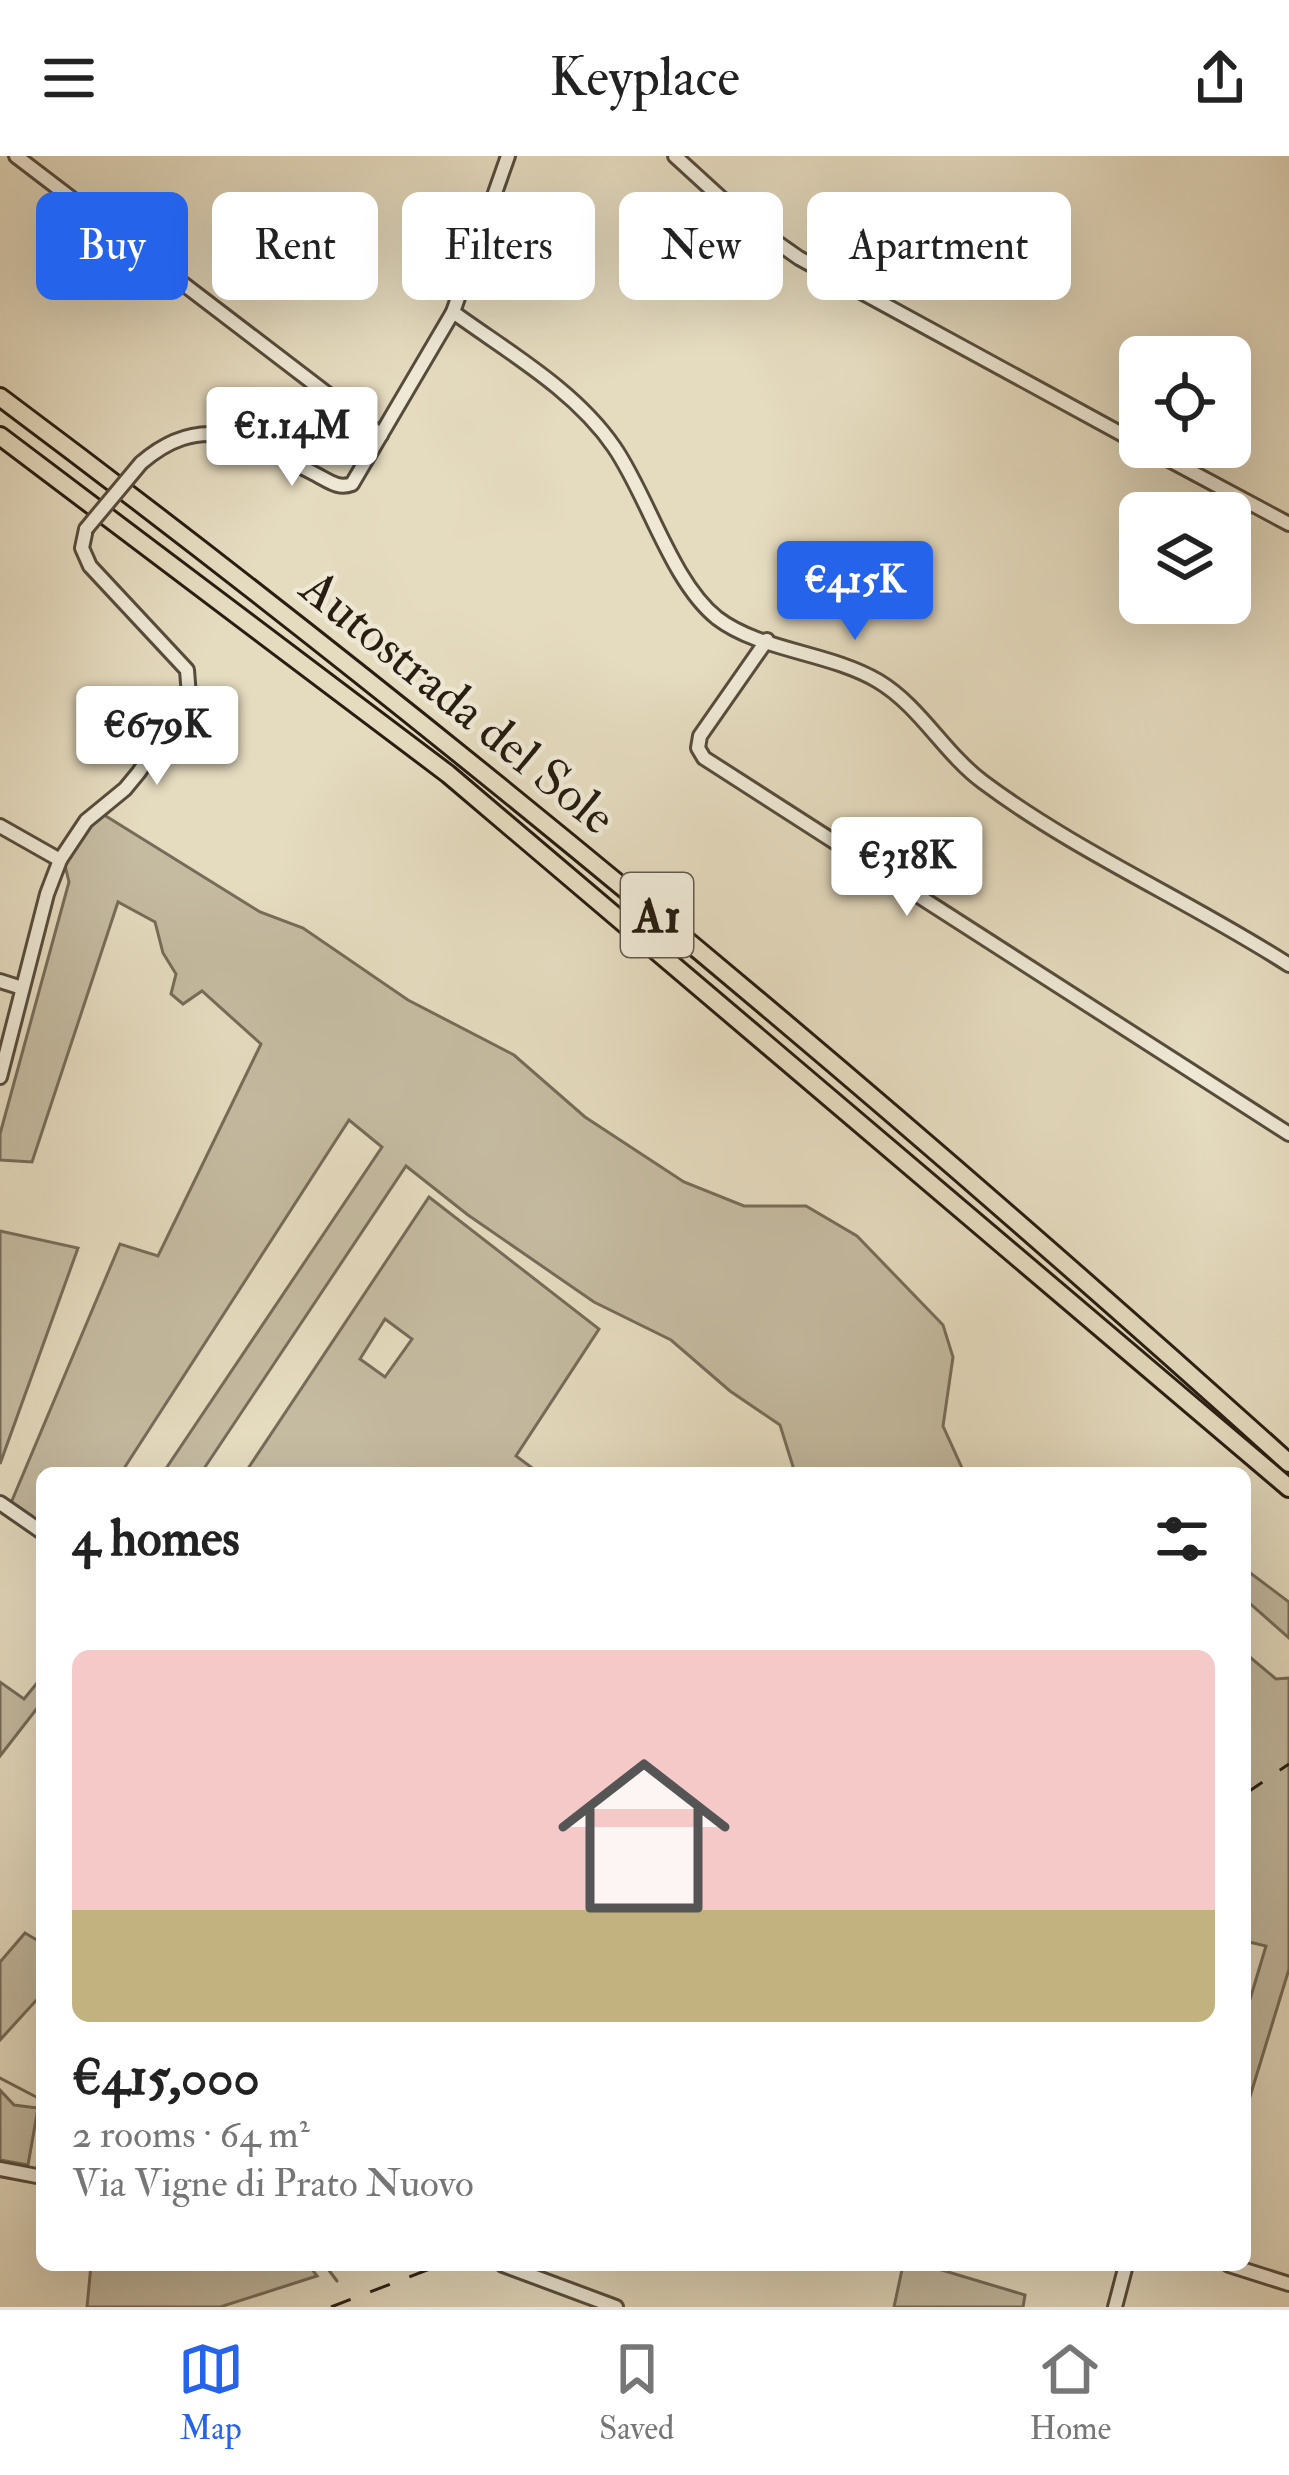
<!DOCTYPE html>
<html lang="en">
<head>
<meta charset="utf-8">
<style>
	body { margin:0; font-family:"IM FELL Double Pica",serif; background:#f2f2f2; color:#222; height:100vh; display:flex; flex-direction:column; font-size:45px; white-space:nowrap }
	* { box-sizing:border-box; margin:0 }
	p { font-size:39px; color:#767676 }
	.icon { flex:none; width:66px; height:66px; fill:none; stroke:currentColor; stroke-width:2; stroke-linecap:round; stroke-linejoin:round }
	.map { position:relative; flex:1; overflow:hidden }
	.side { position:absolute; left:36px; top:1311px; width:1215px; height:804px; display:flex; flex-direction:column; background:#fff; border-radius:18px; box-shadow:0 12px 48px #0002 }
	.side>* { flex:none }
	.top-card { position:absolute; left:36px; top:36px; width:1218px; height:108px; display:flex; gap:24px }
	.fabs { position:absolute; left:1119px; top:180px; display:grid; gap:24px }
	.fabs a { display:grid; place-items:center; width:132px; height:132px; border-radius:18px; background:#fff; box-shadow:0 12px 48px #0002; font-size:60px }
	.price { position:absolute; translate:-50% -102px; padding:0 27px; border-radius:12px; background:#fff; color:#222; font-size:39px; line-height:78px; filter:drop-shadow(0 3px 6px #0008) }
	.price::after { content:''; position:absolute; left:50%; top:72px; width:36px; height:27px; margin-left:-18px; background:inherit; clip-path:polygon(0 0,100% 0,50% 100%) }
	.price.current { background:#2563eb; color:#fff }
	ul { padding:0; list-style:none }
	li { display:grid; align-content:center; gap:24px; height:636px; padding:0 36px }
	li+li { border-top:3px solid #e0e0e0 }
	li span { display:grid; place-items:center; height:372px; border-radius:18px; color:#555 }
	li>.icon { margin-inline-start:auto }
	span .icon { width:216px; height:216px; fill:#fffc; stroke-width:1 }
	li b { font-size:51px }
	h2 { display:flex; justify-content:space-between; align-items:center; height:144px; padding:0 36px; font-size:51px }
	.tag { padding:0 42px; border-radius:18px; background:#fff; box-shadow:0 12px 48px #0002; font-size:42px; line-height:108px }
	.tag.current { background:#2563eb; color:#fff }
	header { display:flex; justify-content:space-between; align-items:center; height:156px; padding:0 36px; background:#fff; font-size:54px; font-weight:600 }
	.tab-bar { display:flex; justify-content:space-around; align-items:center; height:168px; border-top:3px solid #e0e0e0; background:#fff; font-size:33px; color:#767676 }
	.tab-bar a { display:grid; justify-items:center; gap:6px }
	.tab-bar .current { color:#2563eb }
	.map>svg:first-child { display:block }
	.green { fill:#c5bba1; stroke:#766c59; stroke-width:3; fill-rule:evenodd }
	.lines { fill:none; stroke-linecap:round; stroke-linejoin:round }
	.stream { stroke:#736856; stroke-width:3 }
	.minor-casing { stroke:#574c3c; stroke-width:18 }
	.highway-casing { stroke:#281d11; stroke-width:22 }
	.minor { stroke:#eee8d5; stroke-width:12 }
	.highway { stroke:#e5dbbf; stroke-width:16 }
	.rail { stroke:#281d11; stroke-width:3; stroke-dasharray:21 21; stroke-linecap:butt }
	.minor-bridge-casing { stroke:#574c3c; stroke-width:18; stroke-linecap:butt }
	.minor-bridge { stroke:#eee8d5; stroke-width:12 }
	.labels { text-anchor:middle; stroke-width:9; stroke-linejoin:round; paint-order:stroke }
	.shield { fill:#eee8d5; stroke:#635a4c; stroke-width:3 }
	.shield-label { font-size:48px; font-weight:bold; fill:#281d11 }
	.street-label { font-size:51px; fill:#281d11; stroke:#eee8d5 }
</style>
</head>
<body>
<header><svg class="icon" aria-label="menu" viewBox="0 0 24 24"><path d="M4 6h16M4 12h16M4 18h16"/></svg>Keyplace<svg class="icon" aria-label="share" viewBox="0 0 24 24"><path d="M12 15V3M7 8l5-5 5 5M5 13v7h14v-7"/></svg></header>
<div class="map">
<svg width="1289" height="2151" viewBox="0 0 1289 2151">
	<rect width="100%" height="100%" fill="#e5dbbf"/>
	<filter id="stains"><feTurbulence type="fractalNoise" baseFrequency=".00167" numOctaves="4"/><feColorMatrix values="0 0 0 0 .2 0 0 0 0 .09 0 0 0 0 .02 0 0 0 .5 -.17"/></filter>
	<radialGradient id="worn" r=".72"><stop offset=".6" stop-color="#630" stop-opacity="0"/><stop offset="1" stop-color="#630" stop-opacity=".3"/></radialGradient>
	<g class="green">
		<path d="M101,657L260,756L303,772L408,844L514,899L585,961L684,1026L744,1050H806L857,1080L943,1169L953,1201L943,1270L963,1314L974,1317H795L780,1269L730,1235L671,1184L594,1146L468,1059L406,1010L201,1317H163L382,991L349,964L121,1317H42V1367L11,1347L120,1088L158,1100L261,888L202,835L183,848L171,838L176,818L163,797L155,766L118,746L32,1006L0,1004V978L69,726L64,705Z"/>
		<path d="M429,1041L599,1173L516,1300L539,1317H245ZM385,1163L412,1183L385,1221L360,1203Z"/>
		<path d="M0,1075L78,1092L0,1308Z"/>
		<path d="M1245,1413L1289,1446V1482L1245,1443Z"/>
		<path d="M1245,1497L1276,1523L1289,1522V1813L1245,1957V1860L1266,1790L1245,1785Z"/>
		<path d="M42,1521V1546L0,1600V1526L24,1543Z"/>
		<path d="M25,1777L42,1787V1838L0,1884V1806Z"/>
		<path d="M0,1934L14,1949L38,1952L28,2009L0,2004Z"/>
		<path d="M91,2109H309L317,2120L220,2151H87Z"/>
		<path d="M903,2109H925L1025,2139L1023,2151H894Z"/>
	</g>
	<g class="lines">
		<g class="stream">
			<path d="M0,1922L42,1944"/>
			<path d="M325,2109L337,2125"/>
		</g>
		<g class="minor-casing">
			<g id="minor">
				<path d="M16,0L381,279"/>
				<path d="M675,0L745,64L799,102L1140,288"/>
				<path d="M453,156C508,196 575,234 614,291C648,340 671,425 717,462C760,495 829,496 878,525C920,550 944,597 983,626C1078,697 1190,745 1289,809"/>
				<path d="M1145,291L1289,368"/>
				<path d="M141,307C205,252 252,286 317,319C330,326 339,333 352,328L453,156L508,0"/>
				<path d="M767,484L700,580L698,592L704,602L1289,978"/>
				<path d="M0,670L60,704"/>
				<path d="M0,825L22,832"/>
				<path d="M0,921L47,738L60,704L86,665L125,633L139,616L189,540L187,514L90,410L82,392L86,373"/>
				<path d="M0,1347L42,1376"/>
				<path d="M0,2013L42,2021"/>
				<path d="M503,2109L616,2151"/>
				<path d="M1229,2109L1289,2128"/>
				<path d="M1115,2151L1126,2109"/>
			</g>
		</g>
		<g class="highway-casing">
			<g id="highway">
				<path d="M0,241C447,575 875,934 1289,1307"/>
				<path d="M0,280L448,618L1289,1332"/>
			</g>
		</g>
		<use href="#minor" class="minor"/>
		<use href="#highway" class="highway"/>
		<g class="rail">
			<path d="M1245,1638L1289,1608"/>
			<path d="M331,2151L440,2109"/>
		</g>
		<g class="minor-bridge-casing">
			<path id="minor-bridge" d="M86,373L141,307"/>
		</g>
		<use href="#minor-bridge" class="minor-bridge"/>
	</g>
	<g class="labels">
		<rect class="shield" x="621" y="717" width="72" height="84" rx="9"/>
		<g class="shield-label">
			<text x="657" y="776">A1</text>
		</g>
		<g class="street-label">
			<text transform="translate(459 545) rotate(39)" y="18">Autostrada del Sole</text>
		</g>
	</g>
	<rect width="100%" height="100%" filter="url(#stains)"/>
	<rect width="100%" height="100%" fill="url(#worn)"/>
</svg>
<div class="fabs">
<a><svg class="icon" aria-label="locate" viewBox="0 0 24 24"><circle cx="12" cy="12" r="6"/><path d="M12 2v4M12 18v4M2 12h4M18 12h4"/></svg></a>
<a><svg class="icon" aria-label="layers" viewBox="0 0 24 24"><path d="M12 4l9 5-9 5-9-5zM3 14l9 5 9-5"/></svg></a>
</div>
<b class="price" style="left:292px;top:333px">€1.14M</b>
<b class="price current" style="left:855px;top:487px">€415K</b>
<b class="price" style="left:157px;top:632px">€679K</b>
<b class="price" style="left:907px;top:763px">€318K</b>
<div class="top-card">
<a class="tag current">Buy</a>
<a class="tag">Rent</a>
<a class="tag">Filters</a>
<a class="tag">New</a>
<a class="tag">Apartment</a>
</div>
<section class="side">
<h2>4 homes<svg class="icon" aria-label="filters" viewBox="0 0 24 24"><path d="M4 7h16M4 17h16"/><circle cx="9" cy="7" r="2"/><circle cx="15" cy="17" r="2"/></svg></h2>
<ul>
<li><span style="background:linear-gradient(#f6c9c9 70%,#c2b280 0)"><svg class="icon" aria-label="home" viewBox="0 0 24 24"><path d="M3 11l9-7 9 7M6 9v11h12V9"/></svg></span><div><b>€415,000</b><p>2 rooms · 64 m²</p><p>Via Vigne di Prato Nuovo</p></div></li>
</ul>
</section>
</div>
<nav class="tab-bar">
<a class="current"><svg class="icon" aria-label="map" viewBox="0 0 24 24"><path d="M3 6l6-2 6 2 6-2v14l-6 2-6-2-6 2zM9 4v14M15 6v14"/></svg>Map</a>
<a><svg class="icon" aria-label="saved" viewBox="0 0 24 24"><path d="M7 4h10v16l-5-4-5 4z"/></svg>Saved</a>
<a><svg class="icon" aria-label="home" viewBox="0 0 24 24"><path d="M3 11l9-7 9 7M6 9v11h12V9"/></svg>Home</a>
</nav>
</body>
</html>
